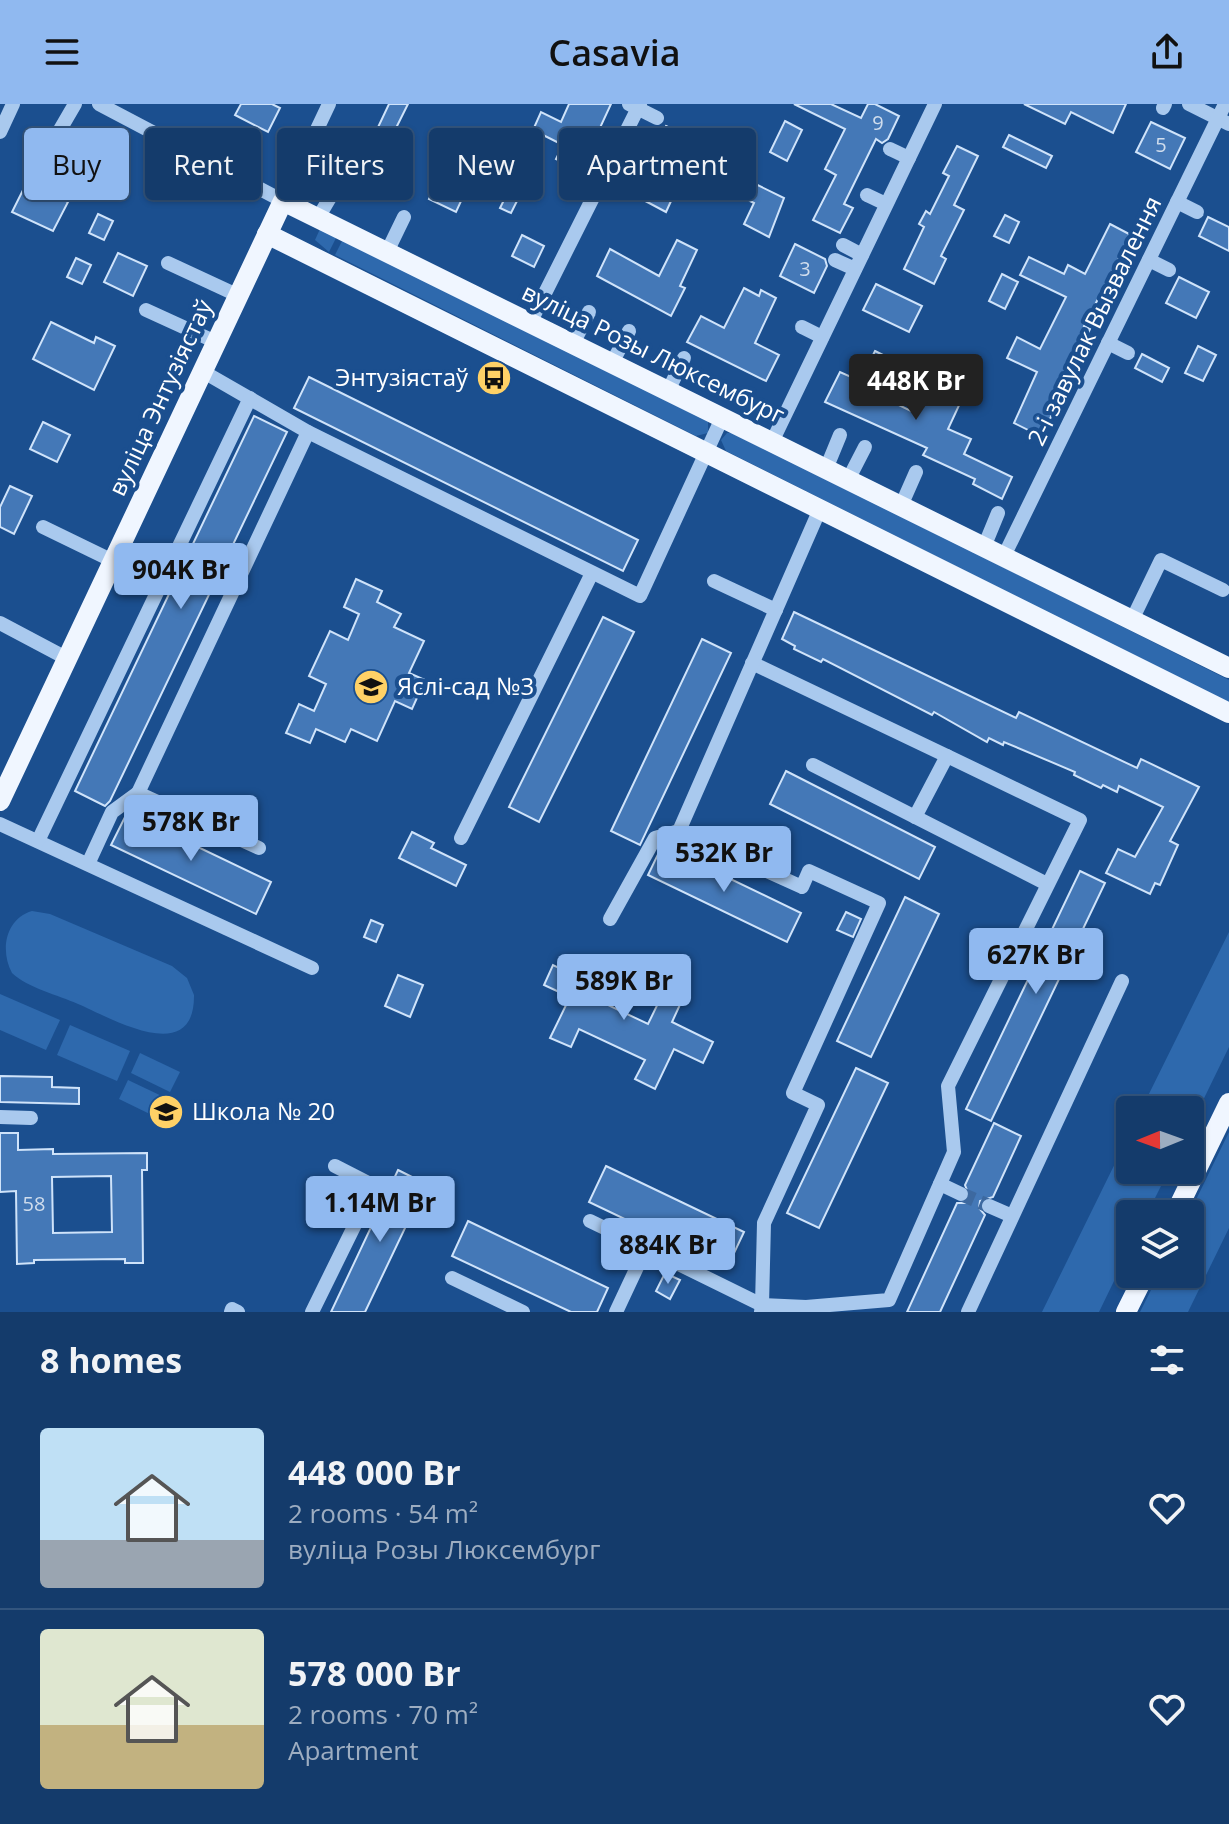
<!DOCTYPE html>
<html lang="en">
<head>
<meta charset="utf-8">
<style>
	body { margin:0; font-family:"Open Sans",sans-serif; background:#1d4271; color:#f1f3f6; height:100vh; display:flex; flex-direction:column; font-size:30px; white-space:nowrap }
	* { box-sizing:border-box; margin:0 }
	p { font-size:26px; color:#9dadc1 }
	.icon { flex:none; width:44px; height:44px; fill:none; stroke:currentColor; stroke-width:2; stroke-linecap:round; stroke-linejoin:round }
	.map { position:relative; height:1208px; overflow:hidden }
	.sheet { display:flex; flex-direction:column; background:#143b6b; flex:1 }
	.sheet>* { flex:none }
	.top-card { position:absolute; left:24px; top:24px; width:800px; height:72px; display:flex; gap:16px }
	.needle { width:52px; rotate:269deg }
	.buttons { position:absolute; left:1116px; top:992px; display:grid; gap:16px }
	.buttons a { display:grid; place-items:center; width:88px; height:88px; border-radius:8px; background:#143b6b; box-shadow:0 2px 6px #0004,0 0 0 2px #33557e; font-size:40px }
	.price { position:absolute; translate:-50% -68px; padding:0 18px; border-radius:8px; background:#90b9f0; color:#111; font-size:26px; line-height:52px; filter:drop-shadow(0 2px 4px #0008) }
	.price::after { content:''; position:absolute; left:50%; top:48px; width:24px; height:18px; margin-left:-12px; background:inherit; clip-path:polygon(0 0,100% 0,50% 100%) }
	.price.selected { background:#222; color:#fff }
	ul { padding:0; list-style:none }
	li { display:flex; align-items:center; gap:24px; height:200px; padding:0 40px }
	li+li { border-top:2px solid #33557e }
	li span { display:grid; place-items:center; flex:none; width:224px; height:160px; border-radius:8px; color:#555 }
	li>.icon { margin-inline-start:auto }
	span .icon { width:96px; height:96px; fill:#fffc; stroke-width:1 }
	li b { font-size:34px }
	h2 { display:flex; justify-content:space-between; align-items:center; height:96px; padding:0 40px; font-size:34px }
	.pill { padding:0 28px; border-radius:8px; background:#143b6b; box-shadow:0 2px 6px #0004,0 0 0 2px #33557e; font-size:28px; line-height:72px }
	.pill.selected { background:#90b9f0; color:#111 }
	header { display:flex; justify-content:space-between; align-items:center; height:104px; padding:0 40px; background:#90b9f0; color:#111; font-size:36px; font-weight:600 }
	.map>svg:first-child { display:block }
	.green { fill:#2e69ad }
	.building { fill:#4478b7; stroke:#cfe3fa; stroke-width:2; fill-rule:evenodd }
	.lines { fill:none; stroke-linecap:round; stroke-linejoin:round }
	.minor-tunnel { stroke:#3d69a0; stroke-width:14; stroke-dasharray:14 7; stroke-linecap:butt }
	.minor { stroke:#a9c9ee; stroke-width:14 }
	.major { stroke:#f0f6ff; stroke-width:20 }
	.labels { text-anchor:middle; stroke-width:8; stroke-linejoin:round; paint-order:stroke }
	.number-label { font-size:20px; fill:#d0dded }
	.street-label { font-size:24px; fill:#fff; stroke:#1b4f8f }
	.poi-label { font-size:24px; fill:#fff; stroke:#1b4f8f; text-anchor:start }
</style>
</head>
<body>
<header><svg class="icon" aria-label="menu" viewBox="0 0 24 24"><path d="M4 6h16M4 12h16M4 18h16"/></svg>Casavia<svg class="icon" aria-label="share" viewBox="0 0 24 24"><path d="M12 15V3M7 8l5-5 5 5M5 13v7h14v-7"/></svg></header>
<div class="map">
<svg width="1229" height="1208" viewBox="0 0 1229 1208">
	<rect width="100%" height="100%" fill="#1b4f8f"/>
	<g class="green">
		<path d="M320,125L338,130L329,148L315,136Z"/>
		<path d="M344,133L708,316V329L696,332L335,151Z"/>
		<path d="M727,329H735L1229,576V599L726,347L721,336Z"/>
		<path d="M32,807L50,810L172,862L187,874L194,891C195,964 111,914 78,900C58,891 28,884 12,869C0,847 5,815 32,807Z"/>
		<path d="M1229,828V943L1190,1023V1006H1141Z"/>
		<path d="M0,890L60,916L46,946L0,926Z"/>
		<path d="M70,921L130,947L117,977L57,951Z"/>
		<path d="M140,949L180,968L170,988L131,969Z"/>
		<path d="M128,976L168,995L158,1014L119,995Z"/>
		<path d="M1229,1028V1124L1188,1208H1140L1159,1170H1190L1189,1110Z"/>
		<path d="M1130,1029V1066H1169L1147,1110H1130V1144L1099,1208H1042Z"/>
	</g>
	<g class="building">
		<path d="M241,0H272L280,4L268,28L235,11Z"/>
		<path d="M389,0H408L391,34L404,40L390,69L363,55Z"/>
		<path d="M569,0H611L580,67L556,55L563,41L533,26L541,8L561,18Z"/>
		<path d="M794,0H831L861,14L868,0H875L899,12L888,35L882,39L876,35L844,100L853,104L840,129L813,116L836,71L825,65L845,25Z"/>
		<path d="M1024,0H1126L1113,29L1071,8L1065,20Z"/>
		<path d="M785,17L802,26L787,57L770,48Z"/>
		<path d="M1151,18L1185,34L1170,65L1136,48Z"/>
		<path d="M666,22L698,38L666,108L634,91Z"/>
		<path d="M1009,31L1052,52L1046,64L1003,43Z"/>
		<path d="M732,39L752,49L741,73L784,94L769,133L744,120L754,99L748,96L750,92L715,75Z"/>
		<path d="M957,42L978,52L954,101L964,106L941,152L946,155L934,180L904,165L924,123L919,120L926,107L930,110L949,72L943,69Z"/>
		<path d="M345,43L360,50L347,76L342,71H331Z"/>
		<path d="M441,69L468,82L456,108L429,95Z"/>
		<path d="M27,78L68,98L53,127L12,108Z"/>
		<path d="M509,86L520,91L511,109L500,104Z"/>
		<path d="M98,110L113,117L104,136L89,129Z"/>
		<path d="M1005,111L1019,118L1009,139L994,132Z"/>
		<path d="M1208,113L1229,123V147L1199,132Z"/>
		<path d="M1110,120L1131,131L1084,222L1090,225L1042,333L1014,319L1037,268L1007,254L1017,233L1040,245L1066,193L1020,171L1029,153L1064,170L1068,161L1085,170Z"/>
		<path d="M522,131L544,142L534,163L512,152Z"/>
		<path d="M677,136L697,146L680,182L685,184L671,212L597,172L610,145L659,172Z"/>
		<path d="M795,140L825,155L827,162L814,189L780,172Z"/>
		<path d="M118,149L147,162L133,192L104,178Z"/>
		<path d="M76,154L91,161L82,180L67,173Z"/>
		<path d="M1002,170L1018,178L1005,205L989,197Z"/>
		<path d="M1179,173L1209,188L1196,214L1166,199Z"/>
		<path d="M876,180L922,202L909,228L863,206Z"/>
		<path d="M744,184L759,192L761,186L776,194L755,239L779,251L766,277L687,238L701,212L724,224Z"/>
		<path d="M51,218L94,239L96,233L115,242L94,286L33,255Z"/>
		<path d="M1198,242L1216,251L1203,277L1185,269Z"/>
		<path d="M875,247L893,256L876,290L913,308L929,277L962,295L948,325L971,335L964,350L1012,373L1002,395L973,380L975,375L923,351L927,344L825,298L840,268L860,277Z"/>
		<path d="M1142,250L1169,264L1162,278L1135,264Z"/>
		<path d="M309,273L638,436L623,467L294,304Z"/>
		<path d="M254,312L287,328L110,697L105,702L75,687Z"/>
		<path d="M43,318L70,331L57,358L30,345Z"/>
		<path d="M10,382L32,392L14,430L0,423V403Z"/>
		<path d="M356,475L382,487L377,498L401,510L394,523L424,537L409,569L425,576L412,605L395,597L377,637L351,625L345,638L316,625L310,639L286,629L299,600L314,607L326,580L309,572L330,527L348,536L359,510L344,503Z"/>
		<path d="M794,508L1016,614L1019,608L1137,664L1141,655L1199,683L1170,737L1178,741L1160,781L1155,779L1150,790L1106,769L1118,745L1135,753L1163,703L1119,682L1117,688L1103,681L1101,684L1074,671L1075,668L1004,638L1003,641L989,634L987,638L934,608L932,611L823,555L821,558L794,545L795,542L782,535Z"/>
		<path d="M603,513L634,528L539,718L509,703Z"/>
		<path d="M702,535L731,549L640,741L611,727Z"/>
		<path d="M786,667L935,743L919,775L770,700Z"/>
		<path d="M127,709L271,778L256,810L111,741Z"/>
		<path d="M412,728L434,739L431,744L466,761L456,782L399,754Z"/>
		<path d="M662,742L801,809L787,838L648,771Z"/>
		<path d="M1080,767L1105,779L991,1017L966,1005Z"/>
		<path d="M905,793L939,810L871,953L837,937Z"/>
		<path d="M846,808L861,815L853,833L837,826Z"/>
		<path d="M371,816L383,821L376,838L364,833Z"/>
		<path d="M605,854L624,863L606,900L648,920L666,883L684,892L672,918L713,938L703,959L674,945L655,985L635,975L645,956L579,925L571,943L550,934L570,893L544,881L553,861L592,880Z"/>
		<path d="M398,871L423,881L410,913L385,902Z"/>
		<path d="M856,964L888,979L819,1124L787,1109Z"/>
		<path d="M0,972L52,973V983L79,984V1000L0,998Z"/>
		<path d="M994,1019L1021,1032L993,1093L980,1097L979,1104L985,1111L940,1208H907L957,1099H966L970,1094L965,1081Z"/>
		<path d="M0,1029H18V1046L53,1045V1050L147,1049V1066H142L143,1159H125V1155L34,1156V1159L17,1160L16,1087L0,1088ZM111,1072L112,1128L53,1129L52,1073Z"/>
		<path d="M606,1062L744,1128L727,1164L589,1098Z"/>
		<path d="M398,1066L426,1080L365,1208H331Z"/>
		<path d="M468,1117L608,1184L597,1208H571L452,1152Z"/>
		<path d="M665,1169L680,1176L670,1195L656,1187Z"/>
	</g>
	<g class="lines">
		<path class="minor-tunnel" d="M961,1090L989,1102"/>
		<g class="minor">
			<path d="M99,0L283,97L329,0"/>
			<path d="M629,0L657,14"/>
			<path d="M1189,0L1229,20"/>
			<path d="M1163,4L1165,0"/>
			<path d="M0,28L13,0"/>
			<path d="M890,45L909,54"/>
			<path d="M616,48L636,57"/>
			<path d="M40,60L75,0"/>
			<path d="M867,91L886,100"/>
			<path d="M1177,98L1197,108"/>
			<path d="M318,114L338,80"/>
			<path d="M843,141L862,151"/>
			<path d="M387,148L404,113"/>
			<path d="M835,156L855,165"/>
			<path d="M1149,156L1169,166"/>
			<path d="M168,159L237,191"/>
			<path d="M146,206L216,238"/>
			<path d="M530,219L640,0"/>
			<path d="M802,223L822,233"/>
			<path d="M1108,239L1128,249"/>
			<path d="M573,240L589,208"/>
			<path d="M612,259L629,227"/>
			<path d="M202,267L308,328"/>
			<path d="M668,287L684,254"/>
			<path d="M772,338L935,0"/>
			<path d="M826,365L840,331"/>
			<path d="M848,376L865,343"/>
			<path d="M901,402L916,368"/>
			<path d="M43,423L113,457"/>
			<path d="M984,443L998,409"/>
			<path d="M1004,452L1225,0"/>
			<path d="M714,477L776,506"/>
			<path d="M1132,516L1161,456L1223,486"/>
			<path d="M0,519L66,554"/>
			<path d="M752,559L947,652"/>
			<path d="M813,661L1047,780"/>
			<path d="M0,720L312,864"/>
			<path d="M461,734L592,469"/>
			<path d="M38,737L250,294"/>
			<path d="M259,744L138,689L308,328L640,492L722,314"/>
			<path d="M88,760L112,708L138,689"/>
			<path d="M610,815L655,734L679,727"/>
			<path d="M0,1013L31,1014"/>
			<path d="M940,1080L961,1090"/>
			<path d="M989,1102L1012,1112"/>
			<path d="M590,1117L646,1144"/>
			<path d="M452,1174L523,1208"/>
			<path d="M231,1208L232,1205L238,1208"/>
			<path d="M312,1208L374,1082L335,1062"/>
			<path d="M616,1208L646,1144L762,1201L764,1119L818,1001L793,989L879,799L809,767L802,783L679,727L820,405"/>
			<path d="M761,1208L762,1201L806,1203L889,1196L954,1048L948,982L1080,716L947,652L915,713"/>
			<path d="M968,1208L1122,877"/>
		</g>
		<g class="major">
			<path d="M267,130L1229,609"/>
			<path d="M0,697L283,97L1229,564"/>
			<path d="M1175,1110L1229,999"/>
			<path d="M1126,1208L1145,1170"/>
		</g>
	</g>
	<defs>
		<g id="bus-disc" transform="scale(1.8)"><circle r="9.5" fill="#ffd166" stroke="#1b4f8f"/><path d="M-5-6H5V4H4V6H2V4H-2V6H-4V4H-5ZM-3.5-4V0h7V-4ZM-3.5 1.2v1.5H-2V1.2ZM2 1.2v1.5H3.5V1.2Z" fill="#111"/></g>
		<g id="school-disc" transform="scale(1.8)"><circle r="9.5" fill="#ffd166" stroke="#1b4f8f"/><path d="M0-5L7-2L0 1L-7-2ZM-4 1L0 2.5L4 1V4Q0 6-4 4Z" fill="#111"/></g>
	</defs>
	<g fill-rule="evenodd">
		<use href="#bus-disc" x="494" y="274"/>
		<use href="#school-disc" x="371" y="583"/>
		<use href="#school-disc" x="166" y="1008"/>
	</g>
	<g class="labels">
		<g class="number-label">
			<text x="878" y="26">9</text>
			<text x="1161" y="48">5</text>
			<text x="805" y="172">3</text>
			<text x="34" y="1107">58</text>
		</g>
		<g class="street-label">
			<text transform="translate(1095 217) rotate(-64)" y="8">2-і завулак Вызвалення</text>
			<text transform="translate(653 250) rotate(26)" y="8">вуліца Розы Люксембург</text>
			<text transform="translate(161 294) rotate(-65)" y="8">вуліца Энтузіястаў</text>
		</g>
		<g class="poi-label">
			<text x="468" y="282" text-anchor="end">Энтузіястаў</text>
			<text x="397" y="591">Яслі-сад №3</text>
			<text x="192" y="1016">Школа № 20</text>
		</g>
	</g>
</svg>
<div class="buttons">
<a><svg class="needle" viewBox="-14 -14 28 28"><path d="M0-13l5 13h-10z" fill="#e53935"/><path d="M0 13l5-13h-10z" fill="#9dadc1"/></svg></a>
<a><svg class="icon" aria-label="layers" viewBox="0 0 24 24"><path d="M12 4l9 5-9 5-9-5zM3 14l9 5 9-5"/></svg></a>
</div>
<b class="price selected" style="left:916px;top:318px">448K Br</b>
<b class="price" style="left:181px;top:507px">904K Br</b>
<b class="price" style="left:191px;top:759px">578K Br</b>
<b class="price" style="left:724px;top:790px">532K Br</b>
<b class="price" style="left:1036px;top:892px">627K Br</b>
<b class="price" style="left:624px;top:918px">589K Br</b>
<b class="price" style="left:380px;top:1140px">1.14M Br</b>
<b class="price" style="left:668px;top:1182px">884K Br</b>
<div class="top-card">
<a class="pill selected">Buy</a>
<a class="pill">Rent</a>
<a class="pill">Filters</a>
<a class="pill">New</a>
<a class="pill">Apartment</a>
</div>
</div>
<section class="sheet">
<h2>8 homes<svg class="icon" aria-label="filters" viewBox="0 0 24 24"><path d="M4 7h16M4 17h16"/><circle cx="9" cy="7" r="2"/><circle cx="15" cy="17" r="2"/></svg></h2>
<ul>
<li><span style="background:linear-gradient(#bfe0f5 70%,#9aa5b1 0)"><svg class="icon" aria-label="home" viewBox="0 0 24 24"><path d="M3 11l9-7 9 7M6 9v11h12V9"/></svg></span><div><b>448 000 Br</b><p>2 rooms · 54 m²</p><p>вуліца Розы Люксембург</p></div><svg class="icon" aria-label="heart" viewBox="0 0 24 24"><path d="M12 20l-8-8c-3-5 5-10 8-4 3-6 11-1 8 4z"/></svg></li>
<li><span style="background:linear-gradient(#dfe7d0 60%,#c2b280 0)"><svg class="icon" aria-label="home" viewBox="0 0 24 24"><path d="M3 11l9-7 9 7M6 9v11h12V9"/></svg></span><div><b>578 000 Br</b><p>2 rooms · 70 m²</p><p>Apartment</p></div><svg class="icon" aria-label="heart" viewBox="0 0 24 24"><path d="M12 20l-8-8c-3-5 5-10 8-4 3-6 11-1 8 4z"/></svg></li>
</ul>
</section>
</body>
</html>
